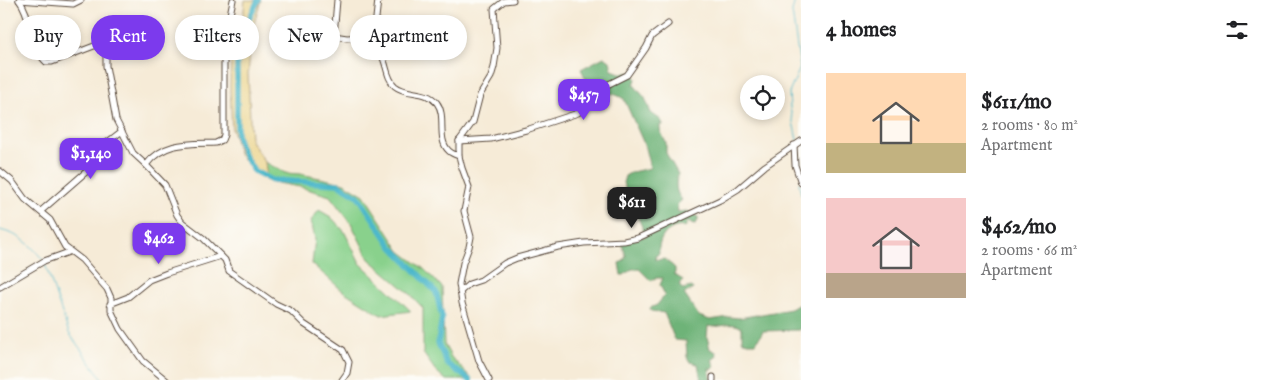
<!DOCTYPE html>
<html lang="en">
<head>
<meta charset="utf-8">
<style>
	body { margin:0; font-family:"IM FELL English",serif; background:#f6f6f6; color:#202124; height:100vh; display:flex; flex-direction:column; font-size:19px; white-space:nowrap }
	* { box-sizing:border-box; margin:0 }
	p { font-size:16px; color:#757577 }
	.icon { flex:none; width:28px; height:28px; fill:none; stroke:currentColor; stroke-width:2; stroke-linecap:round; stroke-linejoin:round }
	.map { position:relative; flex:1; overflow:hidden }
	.sheet { display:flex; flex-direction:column; background:#fff; width:475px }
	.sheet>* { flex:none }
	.hud { position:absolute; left:15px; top:15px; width:475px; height:45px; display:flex; gap:10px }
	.controls { position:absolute; left:740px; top:75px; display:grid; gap:10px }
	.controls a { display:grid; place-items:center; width:45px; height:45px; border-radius:50%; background:#fff; box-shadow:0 2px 8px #0003; font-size:25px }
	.price { position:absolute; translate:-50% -42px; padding:0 11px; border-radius:10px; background:#7c3aed; color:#fff; font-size:16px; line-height:32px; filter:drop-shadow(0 1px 2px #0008) }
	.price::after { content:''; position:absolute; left:50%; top:30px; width:15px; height:11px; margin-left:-8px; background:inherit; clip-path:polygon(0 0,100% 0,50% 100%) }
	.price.active { background:#222; color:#fff }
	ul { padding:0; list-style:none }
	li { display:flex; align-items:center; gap:15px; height:125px; padding:0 25px }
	li span { display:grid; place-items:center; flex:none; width:140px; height:100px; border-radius:0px; color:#555 }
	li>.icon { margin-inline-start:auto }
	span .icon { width:60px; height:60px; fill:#fffc; stroke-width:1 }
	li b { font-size:21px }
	h2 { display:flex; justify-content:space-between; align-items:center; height:60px; padding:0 25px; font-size:21px }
	.pill { padding:0 18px; border-radius:22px; background:#fff; box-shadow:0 2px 8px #0003; font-size:18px; line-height:45px }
	.pill.active { background:#7c3aed; color:#fff }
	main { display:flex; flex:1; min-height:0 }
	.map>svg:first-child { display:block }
	.green { fill:#89d18c; stroke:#627e55 }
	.forest { fill:#6eb378; stroke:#546e4b }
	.sand { fill:#eeda9e; stroke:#94825e }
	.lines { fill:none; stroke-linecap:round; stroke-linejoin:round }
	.stream { stroke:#4eb8cb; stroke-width:1 }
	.river { stroke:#4eb8cb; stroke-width:5.5 }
	.minor-casing { stroke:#57473a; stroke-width:7 }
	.minor { stroke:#fff; stroke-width:5 }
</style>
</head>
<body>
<main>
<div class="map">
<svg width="801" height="380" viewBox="0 0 801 380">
	<rect width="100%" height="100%" fill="#fdfcf7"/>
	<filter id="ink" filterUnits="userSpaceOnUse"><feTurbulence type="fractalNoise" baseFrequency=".02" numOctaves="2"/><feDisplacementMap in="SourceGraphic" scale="10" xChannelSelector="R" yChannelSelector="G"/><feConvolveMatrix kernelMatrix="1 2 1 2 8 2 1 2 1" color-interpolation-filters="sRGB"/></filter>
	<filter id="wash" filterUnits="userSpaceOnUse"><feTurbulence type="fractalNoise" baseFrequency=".0096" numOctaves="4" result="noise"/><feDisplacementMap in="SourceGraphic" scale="20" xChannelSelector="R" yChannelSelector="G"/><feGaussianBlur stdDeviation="1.12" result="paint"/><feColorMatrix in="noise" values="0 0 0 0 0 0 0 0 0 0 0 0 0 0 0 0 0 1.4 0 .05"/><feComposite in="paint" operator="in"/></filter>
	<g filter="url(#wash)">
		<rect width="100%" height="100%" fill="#f6ebd7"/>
		<g class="green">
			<path d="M265,162L285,173L300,174L344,183L364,195L400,251L424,269L442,287L444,344L451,357L473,380H446L435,370L423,353V308L409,293L369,259L351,223L330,196L300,187L267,181Z"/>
			<path d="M319,210L331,217L344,231L360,263L411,311L381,315L343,291L312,264L315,239L311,221Z"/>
		</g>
		<path class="forest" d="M604,57L610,61L612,70L620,73H633L636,79L634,85L645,98L651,113L661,120L663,125H660V130L666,143V153L678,174C675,183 675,192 682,200L677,205L678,212L687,211L698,217V221L695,224L686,222L687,225L684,227C669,224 657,239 659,254L655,256L656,260L665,259L675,268V273L673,274L683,280L679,285L682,289L692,287L693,289L684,294L699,316L710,320L729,317L739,318L791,309L801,303L800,330L763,331L756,343H747L742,340V328C730,320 721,329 708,326L707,337L710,349L716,352L717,356L712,360L715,366L712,370L709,368L711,380H701L698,364L690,362L687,357L686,341L675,340L664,313L651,311L650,308L657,305L665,295L660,285L663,278H655L651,281L639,269H632L624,275H621L619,263L624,261L626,256L622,243L646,236L623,183L625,176L632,172L650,168L644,144L624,99C614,92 601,93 590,87L588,91L580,90L577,83L587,81L581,69Z"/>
		<path class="sand" d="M245,0H261L252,30L248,74L251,141L265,162L267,181L240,156L232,129L230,86L231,57L243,20Z"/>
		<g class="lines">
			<g class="stream">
				<path d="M795,0L792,12L800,68L789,93L790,108L797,140"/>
				<path d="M797,146L801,175"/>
				<path d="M799,183L801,194"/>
				<path d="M0,230C21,235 30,244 43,260"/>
				<path d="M45,264L69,333L103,380"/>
			</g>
			<path class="river" d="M258,0L237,45V136L244,155L254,171L272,180L338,184L358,196L392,247L436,292L442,317L438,343L447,364L470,380"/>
		</g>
	</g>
	<g filter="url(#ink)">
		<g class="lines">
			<g class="minor-casing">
				<g id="minor">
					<path d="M19,0C33,18 29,46 46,62H52L102,43L106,47V66L116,120L133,153L146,165"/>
					<path d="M19,0L73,4L81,0"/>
					<path d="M233,0L224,44V135L222,140L216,143C190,144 164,141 146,165L165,185L177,215L182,222L203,238L225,260L229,271L276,304L291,311L304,324L343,350L349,362L347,373L342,380"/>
					<path d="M337,0L334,36L347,38L374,36C377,43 380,50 383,58C387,67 387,79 395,86C407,96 426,89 437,103C447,116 436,139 449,151C451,153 456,155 459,156"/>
					<path d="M302,23L334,36"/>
					<path d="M374,36L378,0"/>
					<path d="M459,141L491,139L526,130L578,113L603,87L627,75L646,48L652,36L668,24"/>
					<path d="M794,145L795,165L801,183"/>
					<path d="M0,171L12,181L25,199L50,220L65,247L82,260L107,289L111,298V310L120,329L143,361L166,380"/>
					<path d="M41,211L87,171L93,162L91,156L92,154L122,131"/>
					<path d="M0,287L44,261L69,252"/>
					<path d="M460,292L469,284L481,280L505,263L517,258L558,247L584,243L624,241L638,238L720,200L738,189L765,166L801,141"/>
					<path d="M110,304L128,297L149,280L167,273L221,256"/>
					<path d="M489,380L479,361L462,303L459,284L463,263L469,247L471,237L464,211L469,187L462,168L459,156V141L473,122L480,95L491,77L494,67L497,48L494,9L504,1L513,0"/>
					<path d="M713,380V377"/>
				</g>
			</g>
			<use href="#minor" class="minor"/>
		</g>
	</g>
</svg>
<div class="controls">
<a><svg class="icon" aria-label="locate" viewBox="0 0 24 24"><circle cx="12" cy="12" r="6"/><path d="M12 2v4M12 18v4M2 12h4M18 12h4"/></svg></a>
</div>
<b class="price" style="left:584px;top:121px">$457</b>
<b class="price" style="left:91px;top:180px">$1,140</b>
<b class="price active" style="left:632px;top:229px">$611</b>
<b class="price" style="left:159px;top:265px">$462</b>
<div class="hud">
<a class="pill">Buy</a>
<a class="pill active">Rent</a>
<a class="pill">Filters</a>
<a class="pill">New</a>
<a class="pill">Apartment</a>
</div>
</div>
<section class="sheet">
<h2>4 homes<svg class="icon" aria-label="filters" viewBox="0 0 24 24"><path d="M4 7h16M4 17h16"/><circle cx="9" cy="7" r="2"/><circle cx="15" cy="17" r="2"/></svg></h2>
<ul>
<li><span style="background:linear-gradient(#ffd9b3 70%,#c2b280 0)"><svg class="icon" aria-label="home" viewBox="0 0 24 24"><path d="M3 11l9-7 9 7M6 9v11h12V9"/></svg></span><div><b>$611/mo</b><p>2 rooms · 80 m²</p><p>Apartment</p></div></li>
<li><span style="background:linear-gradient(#f6c9c9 75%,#b9a48a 0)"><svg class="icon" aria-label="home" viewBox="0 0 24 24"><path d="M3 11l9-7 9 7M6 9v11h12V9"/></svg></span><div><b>$462/mo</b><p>2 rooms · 66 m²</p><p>Apartment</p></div></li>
</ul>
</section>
</main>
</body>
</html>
